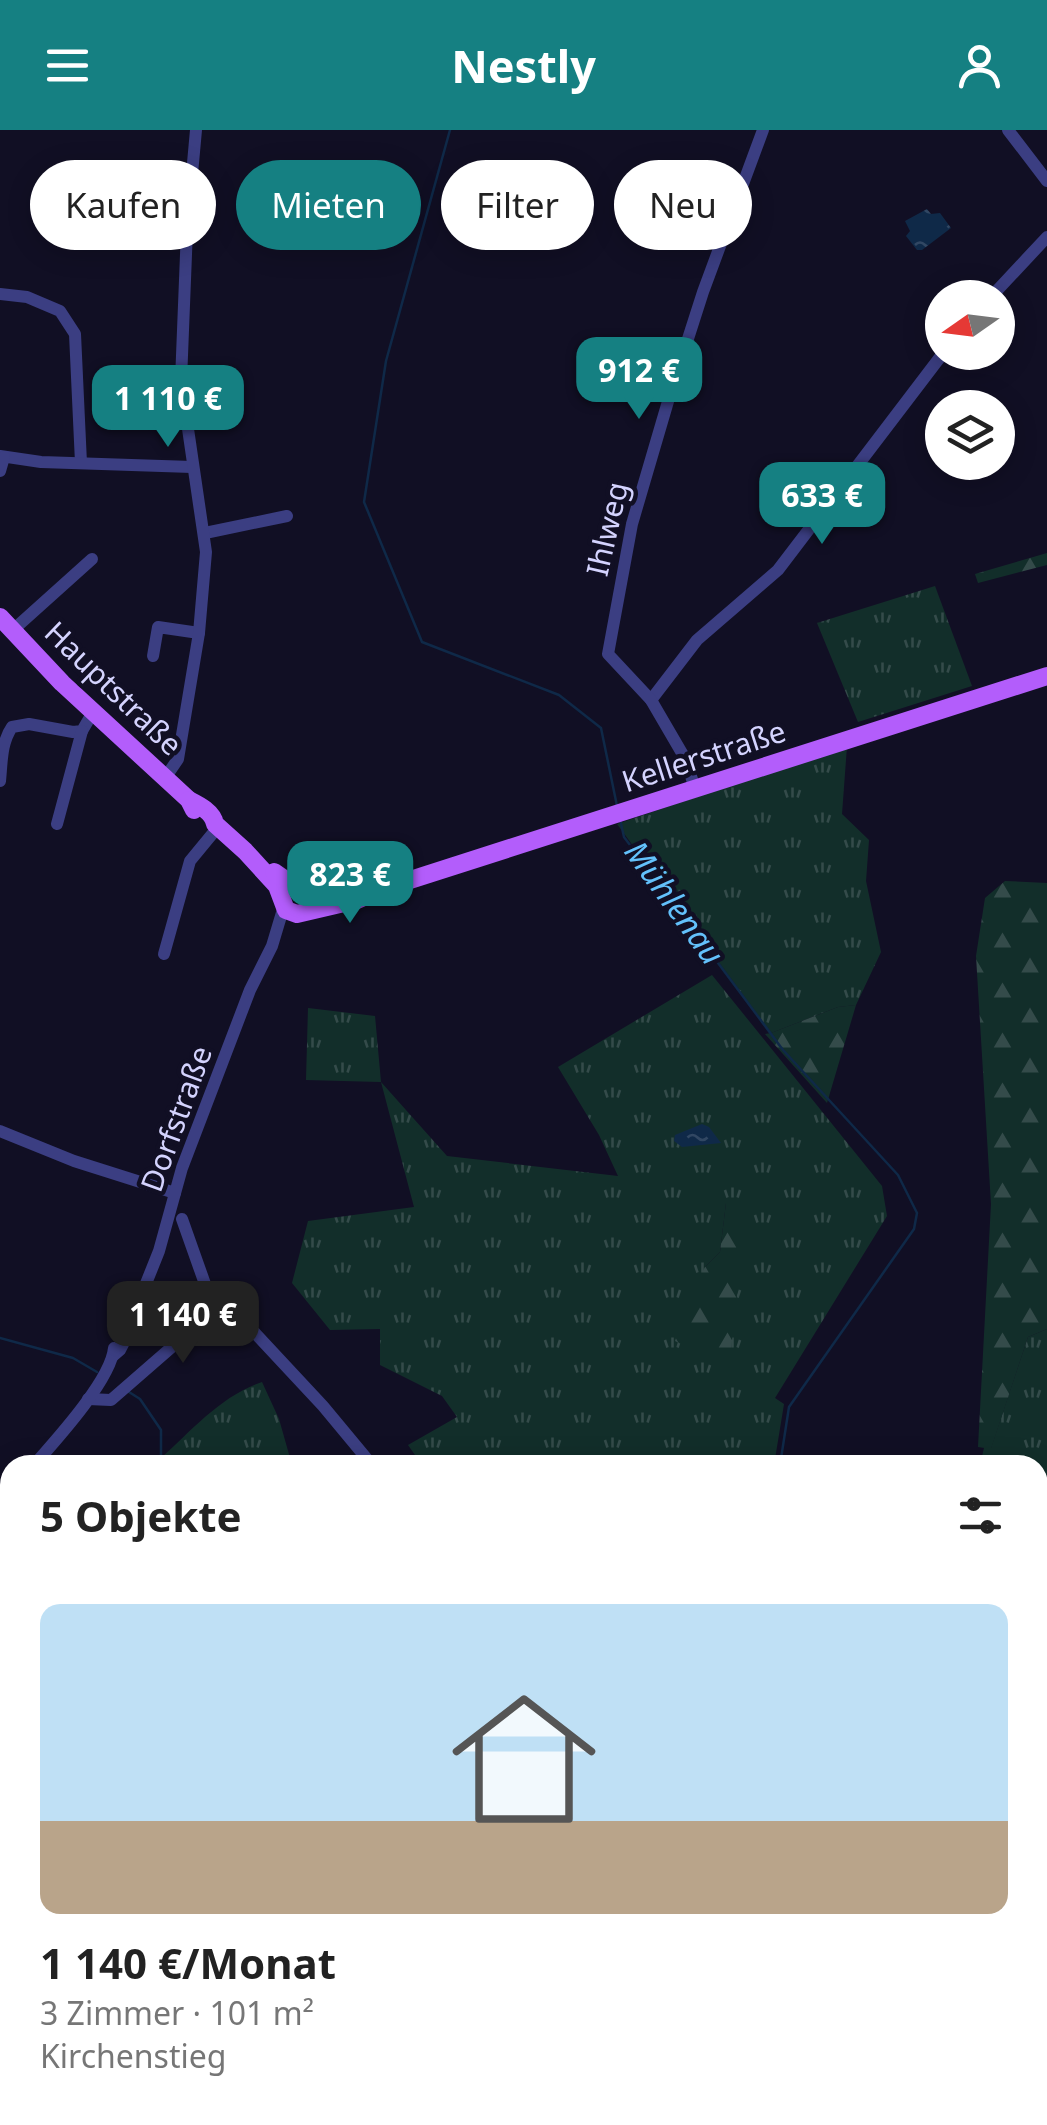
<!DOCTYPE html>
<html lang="de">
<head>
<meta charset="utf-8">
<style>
	body { margin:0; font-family:"Noto Sans",sans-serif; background:#f6f6f6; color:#222; height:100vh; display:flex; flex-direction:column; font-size:38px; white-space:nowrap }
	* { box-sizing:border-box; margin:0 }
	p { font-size:32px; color:#767676 }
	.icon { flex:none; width:55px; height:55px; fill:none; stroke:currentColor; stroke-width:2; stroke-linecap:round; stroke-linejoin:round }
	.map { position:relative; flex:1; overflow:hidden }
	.panel { position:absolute; left:0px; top:1325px; width:1048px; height:670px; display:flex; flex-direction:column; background:#fff; border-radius:30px 30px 0 0; box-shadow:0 5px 25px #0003 }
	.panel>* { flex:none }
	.top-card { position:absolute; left:30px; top:30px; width:988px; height:90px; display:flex; gap:20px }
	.needle { width:65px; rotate:256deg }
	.fabs { position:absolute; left:925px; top:150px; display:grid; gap:20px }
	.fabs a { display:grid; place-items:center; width:90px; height:90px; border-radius:50%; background:#fff; box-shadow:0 5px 25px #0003; font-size:50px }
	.price { position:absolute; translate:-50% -85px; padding:0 22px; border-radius:20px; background:#158082; color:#fff; font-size:32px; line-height:65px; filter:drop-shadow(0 2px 5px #0008) }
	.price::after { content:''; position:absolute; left:50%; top:60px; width:30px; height:22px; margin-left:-15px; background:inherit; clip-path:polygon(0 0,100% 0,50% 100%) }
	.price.current { background:#222; color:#fff }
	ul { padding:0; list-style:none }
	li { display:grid; align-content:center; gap:20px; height:530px; padding:0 40px }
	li+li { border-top:2px solid #e0e0e0 }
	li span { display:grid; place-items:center; height:310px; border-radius:20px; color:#555 }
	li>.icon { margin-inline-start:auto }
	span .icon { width:180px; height:180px; fill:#fffc; stroke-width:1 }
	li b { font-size:42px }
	h2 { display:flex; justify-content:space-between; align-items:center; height:120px; padding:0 40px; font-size:42px }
	.pill { padding:0 35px; border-radius:45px; background:#fff; box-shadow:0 5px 25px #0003; font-size:35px; line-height:90px }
	.pill.current { background:#158082; color:#fff }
	header { display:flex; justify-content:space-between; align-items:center; height:130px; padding:0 40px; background:#158082; color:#fff; font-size:45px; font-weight:700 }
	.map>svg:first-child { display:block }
	.grass { fill:url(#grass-tufts); fill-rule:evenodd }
	.forest { fill:url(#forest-firs) }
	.water { fill:url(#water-ripples) }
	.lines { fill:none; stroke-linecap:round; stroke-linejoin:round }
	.stream { stroke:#0f2948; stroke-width:2.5 }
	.minor { stroke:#3b3e82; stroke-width:12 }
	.major { stroke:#b35dfb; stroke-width:18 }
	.labels { text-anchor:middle; stroke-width:9; stroke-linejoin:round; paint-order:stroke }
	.street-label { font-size:30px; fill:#d4d3fe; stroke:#110f24 }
	.water-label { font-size:32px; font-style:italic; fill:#63c1fb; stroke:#110f24 }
</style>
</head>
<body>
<header><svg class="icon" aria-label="menu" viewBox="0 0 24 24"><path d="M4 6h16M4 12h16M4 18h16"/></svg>Nestly<svg class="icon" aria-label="person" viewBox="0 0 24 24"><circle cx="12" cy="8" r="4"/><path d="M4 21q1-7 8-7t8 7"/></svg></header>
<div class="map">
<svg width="1047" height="1995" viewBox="0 0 1047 1995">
	<defs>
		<pattern id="grass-tufts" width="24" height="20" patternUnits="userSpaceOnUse" patternTransform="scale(2.5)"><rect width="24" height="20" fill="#122e2a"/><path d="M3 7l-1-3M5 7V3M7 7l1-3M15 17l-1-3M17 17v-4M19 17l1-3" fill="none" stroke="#344b4a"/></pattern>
		<pattern id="forest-firs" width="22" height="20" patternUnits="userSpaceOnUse" patternTransform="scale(2.5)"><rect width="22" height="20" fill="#122e2a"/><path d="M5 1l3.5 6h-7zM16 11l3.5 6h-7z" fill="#344b4a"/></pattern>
		<pattern id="water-ripples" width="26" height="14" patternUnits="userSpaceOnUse" patternTransform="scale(2.5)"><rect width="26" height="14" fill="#0f2948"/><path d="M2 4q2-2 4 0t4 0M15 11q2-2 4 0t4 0" fill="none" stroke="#314763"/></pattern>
	</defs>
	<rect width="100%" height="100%" fill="#110f24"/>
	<g class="grass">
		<path d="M935,456L972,556L858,592L817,493Z"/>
		<path d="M847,616L842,684L869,710L866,751L881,822L856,875L838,877L771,903L617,694Z"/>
		<path d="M712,845L882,1056L887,1086L775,1268L784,1274L774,1335H422L408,1315L457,1287L442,1266L380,1235V1199L330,1200L292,1153L308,1091L414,1077L381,952L306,950L308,878L375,886L381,952L447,1026L618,1046L599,1005L558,937ZM726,1073L729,1238L705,1137L720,1122Z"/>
		<path d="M1047,1199V1711L1038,1709V1335H980L984,1318H991L1028,1207Z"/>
		<path d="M262,1252L279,1289L292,1335H162L161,1328C192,1300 222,1265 262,1252Z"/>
		<path d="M10,1469V1824L0,1802V1482Z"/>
		<path d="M1038,1974L1046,1995H548L576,1985H1038Z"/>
		<path d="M47,1985H380L383,1995H48Z"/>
		<path d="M396,1985H554L528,1995H396Z"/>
	</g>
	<g class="forest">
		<path d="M1047,423V435L978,453L975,444Z"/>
		<path d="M1005,751L1047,753V1199L1028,1207L991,1319L978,1317L991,1074L976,826L985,768Z"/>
		<path d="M856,875L827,973L765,904L771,903L838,877Z"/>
		<path d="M726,1073L747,1074L729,1238L675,1211L692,1162L705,1137L720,1122Z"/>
	</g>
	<g class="water">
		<path d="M927,79L931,84L940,83L951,98L922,120H917L906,106L910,101L905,91Z"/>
		<path d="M702,994L709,997L721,1013L682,1017L674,1011L675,1005Z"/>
	</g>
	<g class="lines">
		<g class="stream">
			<path d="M450,0L386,231L364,372L422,512L559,565L601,598L617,676"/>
			<path d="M620,689L624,707L783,920L898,1045L917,1083L914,1099L789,1277L780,1335"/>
			<path d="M0,1208L73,1228L97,1242"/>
			<path d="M129,1262L140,1269L161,1300V1335"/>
			<path d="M390,1985L391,1995"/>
		</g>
		<g class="minor">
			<path d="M1008,0L1047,51"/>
			<path d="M0,164L27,167L60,181L75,204L81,333"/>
			<path d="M990,168L1047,107"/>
			<path d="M0,326L41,332L192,337"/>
			<path d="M0,341L4,327"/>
			<path d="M205,403L287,386"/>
			<path d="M13,500L92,429"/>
			<path d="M153,526L158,497L199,503"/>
			<path d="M651,570L697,510L778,440L944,222"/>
			<path d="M165,648L178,629L199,503L206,422L181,251L187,99L196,0"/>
			<path d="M0,651C2,632 1,613 12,597L29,594L73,602L82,601L93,582"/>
			<path d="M695,659L686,630L651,570L608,524L632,394L669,268L703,162L763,0"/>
			<path d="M57,694L82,601"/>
			<path d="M164,824L190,731L218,697"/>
			<path d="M0,1001L74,1031L175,1063"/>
			<path d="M182,1089L216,1185L228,1184L241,1190L255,1203L323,1276L372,1335"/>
			<path d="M113,1226L120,1220L134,1193L135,1181L159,1121L182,1038L250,860L272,816L284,776"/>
			<path d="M88,1269L111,1270L204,1189L216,1185"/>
			<path d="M34,1335C56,1310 111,1250 114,1218"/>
			<path d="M0,1374L10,1362"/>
			<path d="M1038,1879L1047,1876"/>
		</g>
		<g class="major">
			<path d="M0,487L62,553L189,670L194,680"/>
			<path d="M189,670C199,675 213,682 215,694L245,721L277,756L286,780L297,784L357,770L379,760L1047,546"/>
			<path d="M274,742L303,762L346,765"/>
		</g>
	</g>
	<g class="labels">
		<g class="street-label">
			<text transform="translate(608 399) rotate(-77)" y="10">Ihlweg</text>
			<text transform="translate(113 559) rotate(44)" y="10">Hauptstraße</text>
			<text transform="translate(704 627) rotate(-18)" y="10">Kellerstraße</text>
			<text transform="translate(177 989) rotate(-70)" y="10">Dorfstraße</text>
		</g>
		<g class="water-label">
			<text transform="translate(674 773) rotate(54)" y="11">Mühlenau</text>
		</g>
	</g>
</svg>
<div class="fabs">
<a><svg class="needle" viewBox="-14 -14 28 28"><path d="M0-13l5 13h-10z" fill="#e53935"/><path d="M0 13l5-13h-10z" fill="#767676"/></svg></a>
<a><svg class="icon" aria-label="layers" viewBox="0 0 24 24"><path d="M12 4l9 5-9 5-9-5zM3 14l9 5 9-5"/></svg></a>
</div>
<b class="price" style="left:639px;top:292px">912 €</b>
<b class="price" style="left:168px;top:320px">1 110 €</b>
<b class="price" style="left:822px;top:417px">633 €</b>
<b class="price" style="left:350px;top:796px">823 €</b>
<b class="price current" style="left:183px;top:1236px">1 140 €</b>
<div class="top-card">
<a class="pill">Kaufen</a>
<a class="pill current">Mieten</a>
<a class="pill">Filter</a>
<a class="pill">Neu</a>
</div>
<section class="panel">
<h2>5 Objekte<svg class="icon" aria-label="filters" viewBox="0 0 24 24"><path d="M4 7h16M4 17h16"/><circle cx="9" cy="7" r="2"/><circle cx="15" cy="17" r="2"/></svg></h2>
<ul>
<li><span style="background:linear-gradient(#bfe0f5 70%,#b9a48a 0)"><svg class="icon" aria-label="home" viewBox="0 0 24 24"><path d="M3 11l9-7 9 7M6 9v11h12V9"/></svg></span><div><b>1 140 €/Monat</b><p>3 Zimmer · 101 m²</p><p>Kirchenstieg</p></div></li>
</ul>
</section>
</div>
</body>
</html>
